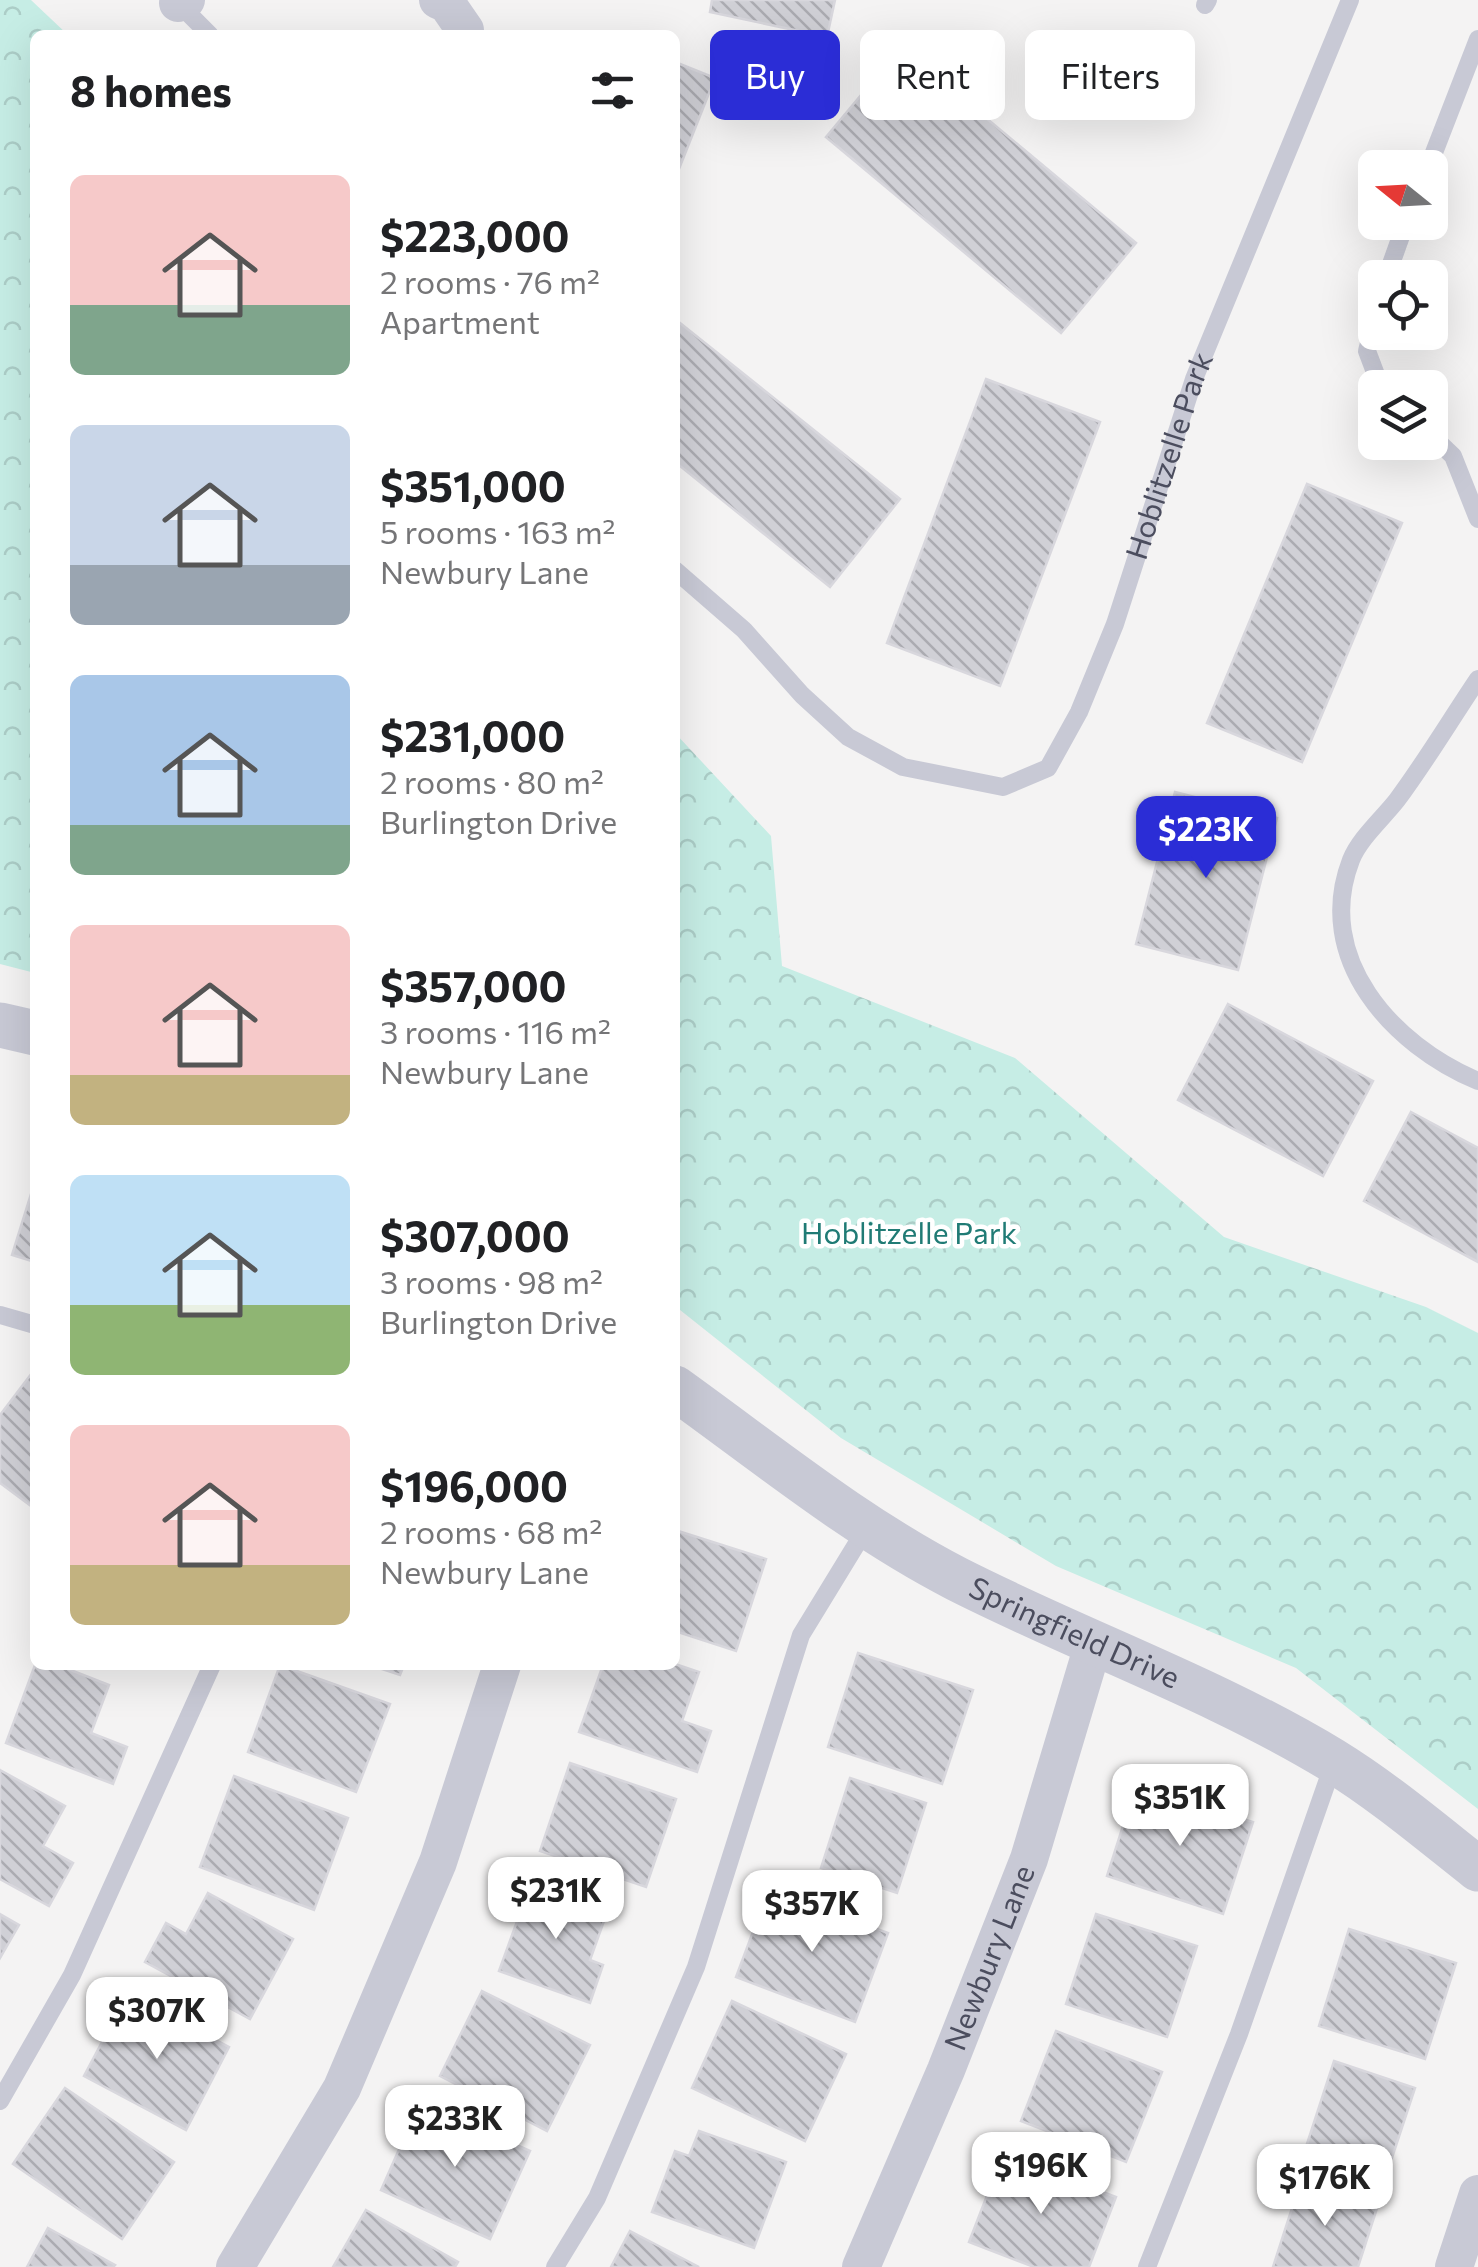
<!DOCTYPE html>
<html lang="en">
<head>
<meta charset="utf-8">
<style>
	body { margin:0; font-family:Commissioner,sans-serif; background:#f2f2f2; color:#202124; height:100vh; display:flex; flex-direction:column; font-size:38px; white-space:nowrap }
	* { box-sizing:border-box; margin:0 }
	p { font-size:32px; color:#757577 }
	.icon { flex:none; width:55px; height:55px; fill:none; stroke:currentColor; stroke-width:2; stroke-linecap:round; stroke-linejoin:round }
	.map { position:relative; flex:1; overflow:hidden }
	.details { position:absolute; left:30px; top:30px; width:650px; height:1640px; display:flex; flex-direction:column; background:#fff; border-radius:15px; box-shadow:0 10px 40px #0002 }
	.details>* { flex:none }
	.banner { position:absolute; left:710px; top:30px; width:618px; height:90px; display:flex; gap:20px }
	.needle { width:65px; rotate:288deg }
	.fabs { position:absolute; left:1358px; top:150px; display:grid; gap:20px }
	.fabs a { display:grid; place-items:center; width:90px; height:90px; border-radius:15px; background:#fff; box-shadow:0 10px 40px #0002; font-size:50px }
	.price { position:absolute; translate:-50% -85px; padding:0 22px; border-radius:20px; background:#fff; color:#222; font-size:32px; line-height:65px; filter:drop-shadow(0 2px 5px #0008) }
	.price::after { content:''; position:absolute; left:50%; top:60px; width:30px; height:22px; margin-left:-15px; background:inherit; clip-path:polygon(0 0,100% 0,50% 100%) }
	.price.active { background:#2b2dd6; color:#fff }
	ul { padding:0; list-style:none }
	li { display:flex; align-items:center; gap:30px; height:250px; padding:0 40px }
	li span { display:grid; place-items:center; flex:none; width:280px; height:200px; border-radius:15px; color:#555 }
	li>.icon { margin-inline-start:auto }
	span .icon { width:120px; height:120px; fill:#fffc; stroke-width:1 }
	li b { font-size:42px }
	h2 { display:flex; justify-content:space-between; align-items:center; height:120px; padding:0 40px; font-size:42px }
	.chip { padding:0 35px; border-radius:15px; background:#fff; box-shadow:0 10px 40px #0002; font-size:35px; line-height:90px }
	.chip.active { background:#2b2dd6; color:#fff }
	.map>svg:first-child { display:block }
	.forest { fill:url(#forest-crowns) }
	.building { fill:url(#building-back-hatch); stroke:#d8d7dd; stroke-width:2.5 }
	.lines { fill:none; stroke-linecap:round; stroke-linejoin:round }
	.service { stroke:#c8c9d5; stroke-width:18 }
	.minor { stroke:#c8c9d5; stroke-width:38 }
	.tertiary { stroke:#c8c9d5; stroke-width:45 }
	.labels { text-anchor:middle; stroke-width:9; stroke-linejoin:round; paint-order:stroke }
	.street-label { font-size:30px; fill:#4b4d5e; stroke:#fff }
	.park-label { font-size:30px; fill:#207b75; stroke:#fff }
</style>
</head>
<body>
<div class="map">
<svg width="1478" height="2267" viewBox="0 0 1478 2267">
	<defs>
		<pattern id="forest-crowns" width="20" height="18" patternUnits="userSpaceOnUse" patternTransform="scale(2.5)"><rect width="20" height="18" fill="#c6ede5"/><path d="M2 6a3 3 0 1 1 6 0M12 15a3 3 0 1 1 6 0" fill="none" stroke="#accdc7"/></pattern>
		<pattern id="building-back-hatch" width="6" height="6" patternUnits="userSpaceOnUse" patternTransform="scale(2.5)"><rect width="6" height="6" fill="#d0d0d6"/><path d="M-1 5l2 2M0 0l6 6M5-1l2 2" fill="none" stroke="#ababb1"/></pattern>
	</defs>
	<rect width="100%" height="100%" fill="#f4f3f3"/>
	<g class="forest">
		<path d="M0,0H31L68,35H35V973L0,964Z"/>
		<path d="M675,733L771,836L782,966L1015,1058L1224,1237L1426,1307L1478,1333V1809L1296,1668L1056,1566L841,1438L675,1306Z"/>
	</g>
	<g class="building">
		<path d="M712,0H835L827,37L710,12Z"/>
		<path d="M901,47L1136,243L1061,333L826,137Z"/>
		<path d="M675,62L715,78L675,179Z"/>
		<path d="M675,319L900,499L830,587L675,462Z"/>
		<path d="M986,379L1100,422L1000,686L887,643Z"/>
		<path d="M1307,484L1402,523L1302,762L1207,723Z"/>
		<path d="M1175,792L1277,818L1238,970L1136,944Z"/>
		<path d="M1228,1004L1373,1081L1323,1176L1178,1100Z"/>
		<path d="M1411,1112L1478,1148V1262L1364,1201Z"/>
		<path d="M35,1181V1262L12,1255Z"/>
		<path d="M35,1369V1509L0,1483V1415Z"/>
		<path d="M675,1530L766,1559L736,1651L675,1631Z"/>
		<path d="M858,1653L973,1690L942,1784L828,1747Z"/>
		<path d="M675,1664L699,1672L682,1721L711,1731L697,1772L579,1732L603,1665Z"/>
		<path d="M35,1665H58L109,1685L91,1733L127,1747L113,1784L6,1743Z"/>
		<path d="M280,1665L390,1704L356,1792L248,1752Z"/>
		<path d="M370,1665H404L400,1675Z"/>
		<path d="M570,1763L676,1799L646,1887L540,1851Z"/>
		<path d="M0,1770L65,1806L43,1846L73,1863L49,1906L0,1879Z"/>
		<path d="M234,1776L348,1818L314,1910L200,1867Z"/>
		<path d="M850,1778L926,1803L897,1893L821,1868Z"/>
		<path d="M1136,1785L1253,1822L1223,1914L1107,1876Z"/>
		<path d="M532,1880L609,1907L590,1960L603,1965L590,2003L499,1971Z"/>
		<path d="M769,1889L888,1933L855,2022L736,1977Z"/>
		<path d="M208,1893L293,1939L250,2019L145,1962L166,1923L186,1934Z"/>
		<path d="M0,1914L19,1925L0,1958Z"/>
		<path d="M1096,1914L1197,1946L1167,2037L1066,2004Z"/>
		<path d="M1349,1929L1456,1963L1425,2059L1319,2026Z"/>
		<path d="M482,1991L590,2045L547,2131L440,2076Z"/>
		<path d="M128,1993L229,2047L186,2130L84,2076Z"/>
		<path d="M732,2001L846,2054L805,2141L692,2088Z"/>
		<path d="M1056,2031L1162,2072L1126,2162L1021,2121Z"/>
		<path d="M1334,2061L1415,2088L1386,2176L1305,2150Z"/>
		<path d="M65,2088L174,2162L122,2239L13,2164Z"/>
		<path d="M420,2102L530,2151L490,2239L381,2190Z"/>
		<path d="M699,2131L786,2162L754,2248L652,2212L675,2151L689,2156Z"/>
		<path d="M1003,2154L1116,2197L1089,2267H1034L969,2242Z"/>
		<path d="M1301,2180L1378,2205L1358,2267H1273Z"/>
		<path d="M366,2210L458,2262L455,2267H333Z"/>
		<path d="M48,2228L115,2265L113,2267H27Z"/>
		<path d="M630,2231L699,2267H611Z"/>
	</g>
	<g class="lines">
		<g class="service">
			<path d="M175,0L210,35"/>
			<path d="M1205,5L1208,0"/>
			<path d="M1428,168L1478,39"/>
			<path d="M1386,278L1406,222"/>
			<path d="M1375,318L1367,351L1381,388"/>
			<path d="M1430,434L1453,456L1478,519"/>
			<path id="s1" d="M675,570L744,630L802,695L848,737L903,767L1003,787L1048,768L1079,712L1115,624L1194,379L1350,0"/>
			<path d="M1478,679C1451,719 1426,761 1397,800C1383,818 1359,839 1351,860C1313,958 1392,1045 1478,1081"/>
			<path d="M0,1315L35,1325"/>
			<path d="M0,2101L72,1975L212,1665"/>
			<path d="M555,2267L597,2198L696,1967L801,1635L867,1527"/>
			<path d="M1147,2267L1239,2034L1334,1762"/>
		</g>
		<g class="minor">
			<path d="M438,0L447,4L465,30V35"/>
			<path d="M178,3L186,0"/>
			<path d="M235,2267L342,2088L438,1862L502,1665"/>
			<path id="s2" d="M861,2267L946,2070L1029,1859L1094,1642"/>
			<path d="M1454,2267L1478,2194"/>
		</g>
		<g class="tertiary">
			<path d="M0,1025L35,1033"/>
			<path id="s3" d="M675,1388C767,1454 856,1527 957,1579C1081,1642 1213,1688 1332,1760C1384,1792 1431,1832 1478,1869"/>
		</g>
	</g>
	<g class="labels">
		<g class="street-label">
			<text dy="10" stroke="none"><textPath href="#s1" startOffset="790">Hoblitzelle Park</textPath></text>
			<text dy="10" stroke="none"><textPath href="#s3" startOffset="470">Springfield Drive</textPath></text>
			<text dy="10" stroke="none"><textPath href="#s2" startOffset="335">Newbury Lane</textPath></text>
		</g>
		<g class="park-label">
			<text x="909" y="1244">Hoblitzelle Park</text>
		</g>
	</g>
</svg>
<div class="fabs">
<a><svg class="needle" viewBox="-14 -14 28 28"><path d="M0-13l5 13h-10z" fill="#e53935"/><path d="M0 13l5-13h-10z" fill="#757577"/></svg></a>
<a><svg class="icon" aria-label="locate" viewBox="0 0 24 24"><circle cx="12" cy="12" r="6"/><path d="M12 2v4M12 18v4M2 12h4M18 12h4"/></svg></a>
<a><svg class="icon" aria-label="layers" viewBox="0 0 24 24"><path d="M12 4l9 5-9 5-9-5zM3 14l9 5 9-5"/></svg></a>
</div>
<b class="price active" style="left:1206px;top:881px">$223K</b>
<b class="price" style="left:1180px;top:1849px">$351K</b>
<b class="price" style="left:556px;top:1942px">$231K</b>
<b class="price" style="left:812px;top:1955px">$357K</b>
<b class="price" style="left:157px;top:2062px">$307K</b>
<b class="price" style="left:455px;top:2170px">$233K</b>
<b class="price" style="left:1041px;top:2217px">$196K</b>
<b class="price" style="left:1325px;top:2229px">$176K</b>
<div class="banner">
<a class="chip active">Buy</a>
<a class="chip">Rent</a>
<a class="chip">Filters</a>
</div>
<section class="details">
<h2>8 homes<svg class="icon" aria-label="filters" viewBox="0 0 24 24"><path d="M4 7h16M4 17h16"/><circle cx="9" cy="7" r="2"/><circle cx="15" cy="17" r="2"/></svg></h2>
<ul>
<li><span style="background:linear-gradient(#f6c9c9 65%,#7fa58c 0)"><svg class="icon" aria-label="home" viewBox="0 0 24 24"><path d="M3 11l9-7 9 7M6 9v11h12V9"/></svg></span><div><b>$223,000</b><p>2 rooms · 76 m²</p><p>Apartment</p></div></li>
<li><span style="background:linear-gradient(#c9d6e8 70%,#9aa5b1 0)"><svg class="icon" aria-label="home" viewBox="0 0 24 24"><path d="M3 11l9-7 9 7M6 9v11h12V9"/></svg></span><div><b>$351,000</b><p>5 rooms · 163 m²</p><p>Newbury Lane</p></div></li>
<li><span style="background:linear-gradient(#a9c7e8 75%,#7fa58c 0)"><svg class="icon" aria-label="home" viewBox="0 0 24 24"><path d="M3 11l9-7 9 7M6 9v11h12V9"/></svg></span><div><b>$231,000</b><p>2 rooms · 80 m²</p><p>Burlington Drive</p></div></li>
<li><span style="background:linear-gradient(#f6c9c9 75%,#c2b280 0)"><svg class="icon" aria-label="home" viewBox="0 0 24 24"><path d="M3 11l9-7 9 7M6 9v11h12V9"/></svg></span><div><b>$357,000</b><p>3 rooms · 116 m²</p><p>Newbury Lane</p></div></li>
<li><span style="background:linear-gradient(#bfe0f5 65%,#8fb573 0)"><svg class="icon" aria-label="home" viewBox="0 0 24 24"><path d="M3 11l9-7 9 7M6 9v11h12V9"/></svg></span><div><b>$307,000</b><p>3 rooms · 98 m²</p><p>Burlington Drive</p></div></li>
<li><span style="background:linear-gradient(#f6c9c9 70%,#c2b280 0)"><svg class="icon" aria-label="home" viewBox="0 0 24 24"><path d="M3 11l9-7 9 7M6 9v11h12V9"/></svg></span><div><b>$196,000</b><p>2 rooms · 68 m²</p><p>Newbury Lane</p></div></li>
</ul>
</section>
</div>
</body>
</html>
